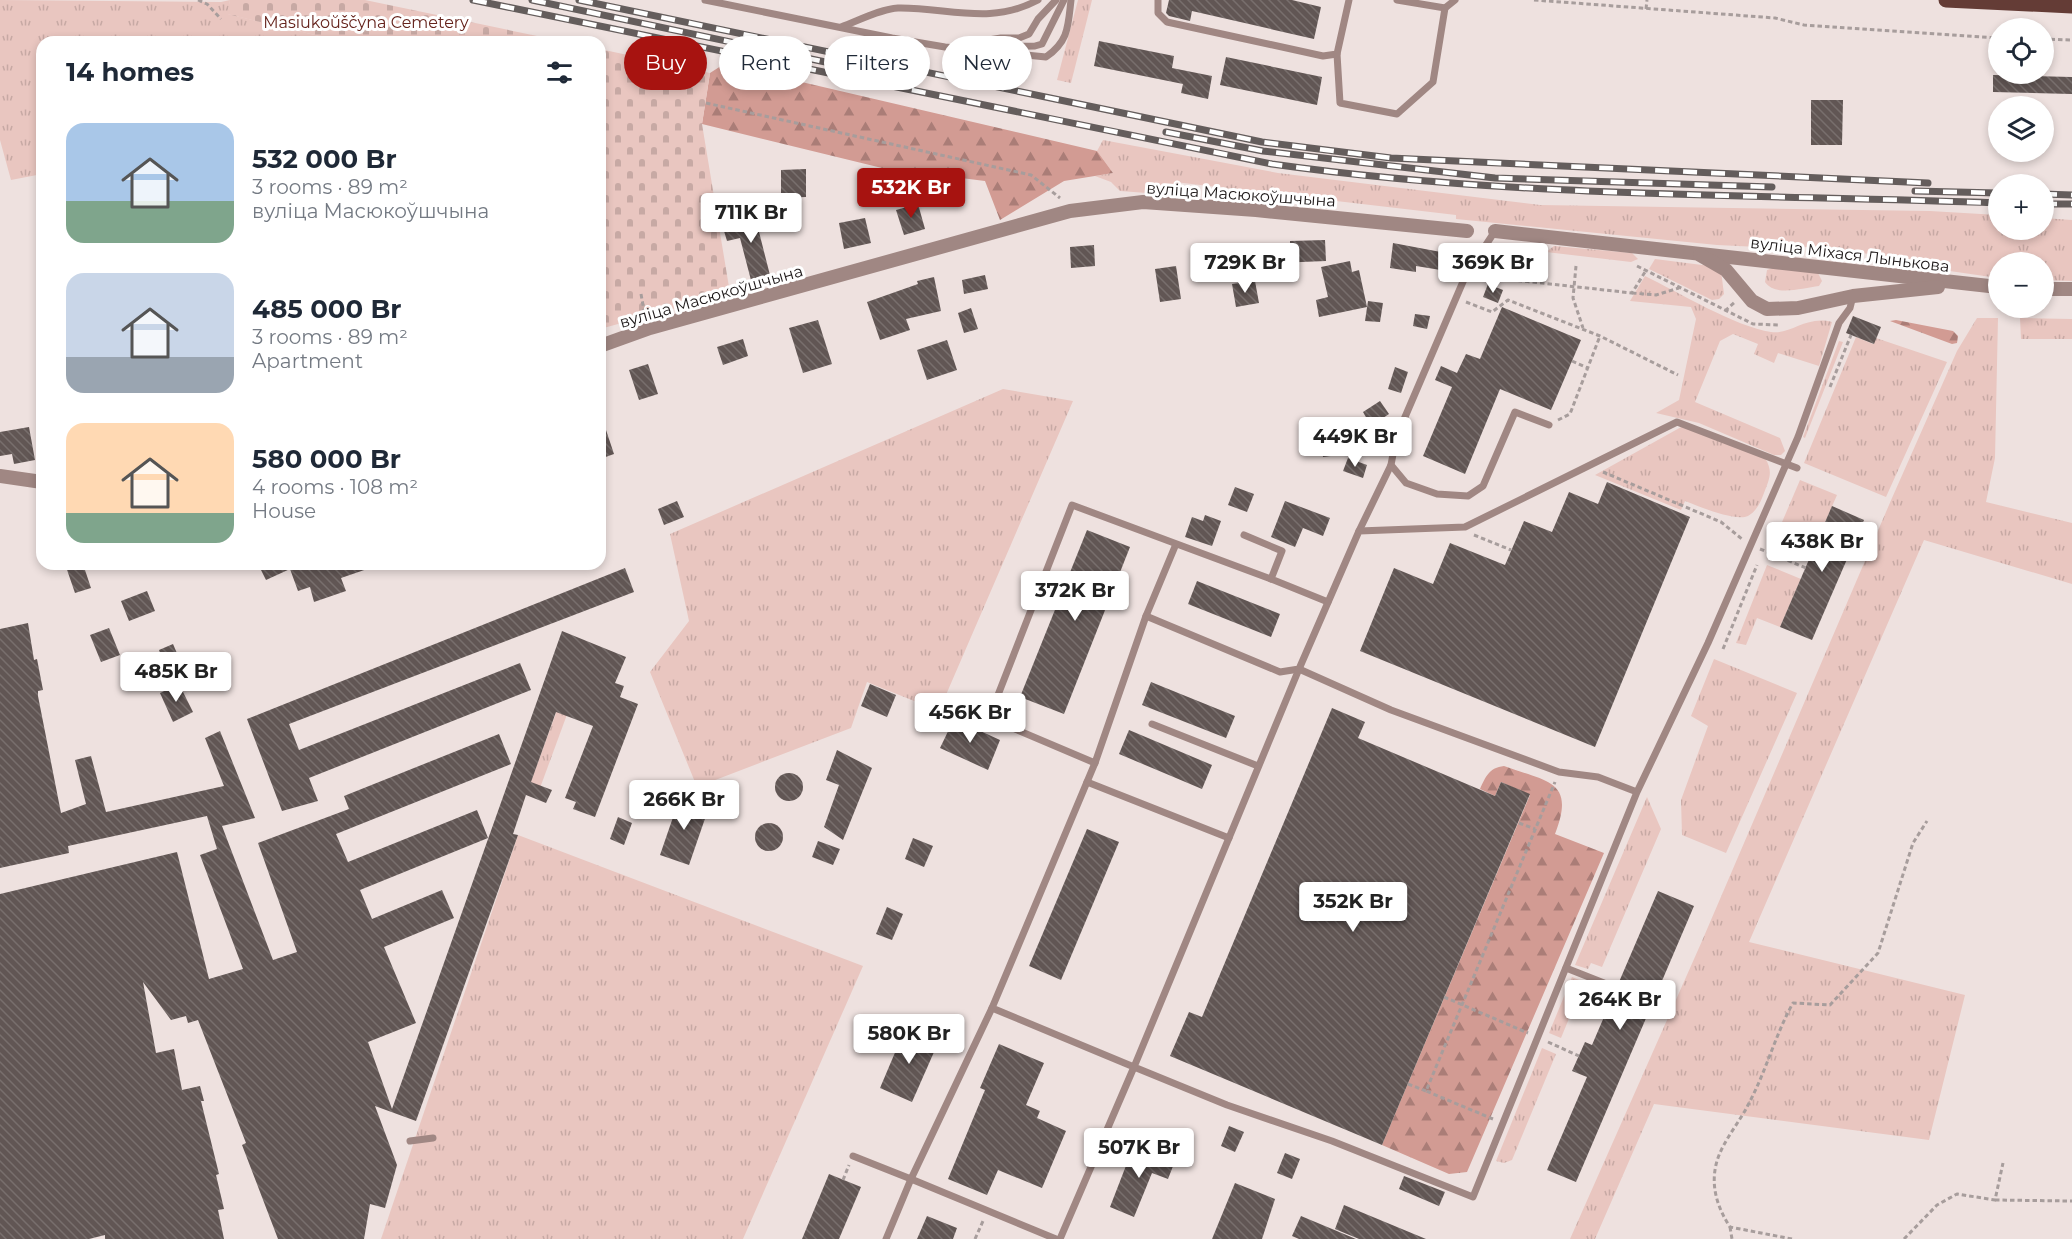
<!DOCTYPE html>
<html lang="en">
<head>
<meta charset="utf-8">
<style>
	body { margin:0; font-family:Montserrat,sans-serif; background:#f2f2f3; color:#1f2937; height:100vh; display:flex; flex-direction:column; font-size:22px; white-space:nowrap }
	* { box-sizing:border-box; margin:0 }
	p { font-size:20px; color:#747a83 }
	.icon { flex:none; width:33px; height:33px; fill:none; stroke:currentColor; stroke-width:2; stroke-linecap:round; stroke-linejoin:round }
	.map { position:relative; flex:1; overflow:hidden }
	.side { position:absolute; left:36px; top:36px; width:570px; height:534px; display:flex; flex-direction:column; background:#fff; border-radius:18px; box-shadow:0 3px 9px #0003 }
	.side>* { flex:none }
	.hud { position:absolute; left:624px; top:36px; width:570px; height:54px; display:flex; gap:12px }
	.tools { position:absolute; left:1988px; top:18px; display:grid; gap:12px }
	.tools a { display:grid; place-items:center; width:66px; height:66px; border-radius:50%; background:#fff; box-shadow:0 3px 9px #0003; font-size:30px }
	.price { position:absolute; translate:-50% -51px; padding:0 14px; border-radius:6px; background:#fff; color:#222; font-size:20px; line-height:39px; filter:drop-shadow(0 2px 3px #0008) }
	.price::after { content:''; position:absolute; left:50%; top:36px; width:18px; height:14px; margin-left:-9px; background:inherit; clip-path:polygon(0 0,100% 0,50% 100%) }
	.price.selected { background:#a71310; color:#fff }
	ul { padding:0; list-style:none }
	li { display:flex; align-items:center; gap:18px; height:150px; padding:0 30px }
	li span { display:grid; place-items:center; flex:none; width:168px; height:120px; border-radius:18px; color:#555 }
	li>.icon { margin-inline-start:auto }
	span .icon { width:72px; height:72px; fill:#fffc; stroke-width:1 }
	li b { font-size:26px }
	h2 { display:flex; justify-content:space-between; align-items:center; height:72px; padding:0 30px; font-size:26px }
	.tag { padding:0 21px; border-radius:27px; background:#fff; box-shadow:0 3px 9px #0003; font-size:21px; line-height:54px }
	.tag.selected { background:#a71310; color:#fff }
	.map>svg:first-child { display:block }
	.grass { fill:url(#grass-tufts) }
	.forest { fill:url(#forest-firs) }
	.cemetery { fill:url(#cemetery-stones) }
	.building { fill:url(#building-back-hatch) }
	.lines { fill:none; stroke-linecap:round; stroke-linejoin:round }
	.path { stroke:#a79d9c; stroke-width:3; stroke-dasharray:4.5 3; stroke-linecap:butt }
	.lane { stroke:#a08783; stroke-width:7 }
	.street { stroke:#a08783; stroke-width:14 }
	.primary { stroke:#643c36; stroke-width:15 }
	.rail-casing { stroke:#645d5c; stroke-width:7 }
	.rail { stroke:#fff; stroke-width:4.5; stroke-dasharray:14; stroke-linecap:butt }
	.labels { text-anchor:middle; stroke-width:6; stroke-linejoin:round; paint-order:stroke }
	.park-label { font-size:16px; fill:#65231c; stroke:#fff }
	.street-label { font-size:16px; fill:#1b1616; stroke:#fff }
</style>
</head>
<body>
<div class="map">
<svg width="2072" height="1239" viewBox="0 0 2072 1239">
	<defs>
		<pattern id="grass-tufts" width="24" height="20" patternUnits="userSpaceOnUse" patternTransform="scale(1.5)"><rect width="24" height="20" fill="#e9c6c0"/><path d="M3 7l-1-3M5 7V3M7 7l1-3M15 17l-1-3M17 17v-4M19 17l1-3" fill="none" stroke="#c7a9a4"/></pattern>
		<pattern id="forest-firs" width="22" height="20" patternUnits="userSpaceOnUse" patternTransform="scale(1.5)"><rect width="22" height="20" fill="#d29b93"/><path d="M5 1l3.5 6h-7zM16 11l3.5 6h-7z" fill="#aa7d77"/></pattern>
		<pattern id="cemetery-stones" width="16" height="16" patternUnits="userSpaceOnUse" patternTransform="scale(1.5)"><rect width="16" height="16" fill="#e9c6c0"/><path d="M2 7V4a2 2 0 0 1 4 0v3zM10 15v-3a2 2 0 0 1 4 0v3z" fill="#c7a9a4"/></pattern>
		<pattern id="building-back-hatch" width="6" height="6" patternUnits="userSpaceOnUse" patternTransform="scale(1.5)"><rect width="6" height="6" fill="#615654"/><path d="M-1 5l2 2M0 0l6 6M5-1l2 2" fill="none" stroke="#786f6d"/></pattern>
	</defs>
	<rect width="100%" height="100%" fill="#eee1df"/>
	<g class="grass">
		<path d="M0,0L221,2L230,0L228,14L344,42H42V174L11,180L0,140Z"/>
		<path d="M1078,0H1092L1071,83L1057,80Z"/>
		<path d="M1103,140L1278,173L1540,205L1930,211L1998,215V230H2043V218L2072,220V281L2043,280V262H1998V278L1874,260L1870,254L1765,243L1759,247L1717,245L1456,219V215L1175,182L1174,195L1120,191L1111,182L1095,176L1113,173L1097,151Z"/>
		<path d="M1554,246L1632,253L1638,259L1631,262L1546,252Z"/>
		<path d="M1655,259L1710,266L1721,271L1724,294L1719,299L1712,300L1649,269Z"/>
		<path d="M1773,268L1818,273L1822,281L1819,286C1802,288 1775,297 1765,282L1767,270Z"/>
		<path d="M1645,276C1678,292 1736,327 1771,332C1791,335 1806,315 1832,322L1819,366L1778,353L1774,363L1754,354L1758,344L1733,334L1720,341L1695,402L1780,438L1785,451L1781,455H1774L1699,423L1656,413L1679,400L1696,319L1691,307L1630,301Z"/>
		<path d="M1977,318H1998L1995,458L1986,502L2072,523V584L1924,540L1749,942L1965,995L1929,1140L1654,1104L1595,1239H1570L1702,941L1892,498L1957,351Z"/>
		<path d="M2020,318L2072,319V339H2021Z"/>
		<path d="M1856,337L1873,344L1876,338L1947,362L1886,497L1804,463Z"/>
		<path d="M1839,341L1843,342L1805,438L1803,437Z"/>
		<path d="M1003,389L1073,401L939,711L867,682L851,728L697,787L650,672L689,621L670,534Z"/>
		<path d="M1683,426L1765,458C1773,471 1770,478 1764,493C1761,501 1757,511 1748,516C1736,522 1698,506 1685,501L1681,510L1595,475Z"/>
		<path d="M1800,480L1837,495L1810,557L1774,541Z"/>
		<path d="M1767,565L1801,579L1780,627L1757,618L1746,645L1736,643Z"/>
		<path d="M1714,659L1797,693L1726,853L1682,835L1681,800L1708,726L1691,716Z"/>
		<path d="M566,686L576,690L540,788L530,784Z"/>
		<path d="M1647,797L1661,829L1602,967L1591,963L1588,969L1575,965Z"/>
		<path d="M518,835L863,966L743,1239H381Z"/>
		<path d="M1572,977L1584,982L1561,1038L1549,1033Z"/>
		<path d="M1542,1048L1556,1054L1512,1160L1504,1163L1496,1161Z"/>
	</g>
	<g class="forest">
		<path d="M724,64L1097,151L1113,173L1064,181L1000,220L985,181L882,168L702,124L710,73Z"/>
		<path d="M1896,320L1953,331L1958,336L1957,343L1952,344L1890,321Z"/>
		<path d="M1504,766C1547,782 1576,780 1555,834L1604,853L1467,1172L1449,1174L1382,1145L1530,795L1501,782L1495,796L1480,789C1486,776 1489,768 1504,766Z"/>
	</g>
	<g class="cemetery">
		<path d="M230,0H365L566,42H344L227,14Z"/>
		<path d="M600,49L710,73L702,124L730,293L600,329Z"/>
	</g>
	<g class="building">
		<path d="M1169,0H1292L1321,7L1314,39L1192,11L1190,21L1169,16L1166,13Z"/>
		<path d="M1099,41L1174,56L1172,68L1212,76L1208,99L1181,93L1183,84L1094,66Z"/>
		<path d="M1226,57L1322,77L1317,105L1220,85Z"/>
		<path d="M1993,75L2072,77V94L1993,92Z"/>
		<path d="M1811,100H1843L1842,145H1811Z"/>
		<path d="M806,169V197L781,198V170Z"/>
		<path d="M918,204L925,229L904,235L896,210Z"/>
		<path d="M764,209L769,230L759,232L772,283L753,288L740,238L727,241L721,221Z"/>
		<path d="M865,218L871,243L844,249L839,223Z"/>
		<path d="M1325,240L1326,261L1277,263L1280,270L1263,277L1257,263L1250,264L1290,245V241Z"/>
		<path d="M1393,243L1462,256L1459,273L1416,266V272L1390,268Z"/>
		<path d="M1094,245L1095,266L1071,268L1070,247Z"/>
		<path d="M1350,261L1352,272L1359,270L1367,307L1319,317L1316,300L1328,297L1321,267Z"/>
		<path d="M1176,266L1181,299L1160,302L1155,269Z"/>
		<path d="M985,275L988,289L964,294L962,280Z"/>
		<path d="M934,277L941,311L906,319L910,330L880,340L867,302L918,284L917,281Z"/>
		<path d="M1255,281L1259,303L1236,307L1232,284Z"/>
		<path d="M1488,284L1503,290L1498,303L1483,297Z"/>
		<path d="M1368,301L1383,303L1380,322L1365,321Z"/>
		<path d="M1502,307L1581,340L1551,410L1500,389L1465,474L1423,456L1452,387L1435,380L1441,366L1457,373L1466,354L1480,359Z"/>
		<path d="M971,308L978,329L964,333L958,313Z"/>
		<path d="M1415,314L1430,316L1427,329L1413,326Z"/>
		<path d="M1853,316L1881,327L1874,344L1846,333Z"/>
		<path d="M818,320L832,364L803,373L789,328Z"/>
		<path d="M743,339L748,356L723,365L717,347Z"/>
		<path d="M947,340L957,370L927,380L917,350Z"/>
		<path d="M648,364L658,394L639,400L629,370Z"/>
		<path d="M1395,367L1408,372L1401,393L1388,389Z"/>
		<path d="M1380,401L1389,414L1371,426L1363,412Z"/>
		<path d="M602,418L614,454L600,459V419Z"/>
		<path d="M29,427L35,460L14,464L12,454L0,456V432Z"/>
		<path d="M1344,440L1346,454L1323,457L1321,444Z"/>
		<path d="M1348,458L1367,465L1363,478L1343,471Z"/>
		<path d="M1607,482L1690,517L1595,747L1360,651L1394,568L1433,584L1450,543L1505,565L1524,521L1552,532L1569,492L1598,504Z"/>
		<path d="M1235,487L1254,494L1247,512L1228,505Z"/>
		<path d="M677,501L684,517L664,525L658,509Z"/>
		<path d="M1285,501L1330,518L1323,536L1303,528L1295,547L1271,537Z"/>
		<path d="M1832,506L1864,520L1812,640L1780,627Z"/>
		<path d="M1205,515L1221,521L1212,546L1185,537L1192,517L1203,521Z"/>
		<path d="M1087,530L1130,547L1064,714L1020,697Z"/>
		<path d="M65,564H83L91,588L75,593Z"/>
		<path d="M258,564H376V566L341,578L346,591L314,602L310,587L298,591L290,569L266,580Z"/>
		<path d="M625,568L634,592L289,724L299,750L520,663L531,690L309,778L318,801L282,811L247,719Z"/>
		<path d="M1197,581L1280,614L1271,637L1188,604Z"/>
		<path d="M147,591L155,611L129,621L121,601Z"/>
		<path d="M28,623L34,660L37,659L43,690L38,691V696L61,813L86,804L75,760L91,756L106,812L224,786L205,738L220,731L255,818L222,826L273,960L297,952L258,843L349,809L344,796L499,734L511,764L336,834L348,862L477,810L488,838L360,890L372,919L442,890L454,918L384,947L416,1023L368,1042L392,1109L562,631L626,657L615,683L624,686L620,697L638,704L595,817L573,809L576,802L565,798L593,726L556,712L531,782L552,790L546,803L526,795L513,834L518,835L416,1121L375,1106L397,1165L385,1208L370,1204L364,1239H278L242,1145L246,1143L198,1020L188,1023L186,1016L171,1020L143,982L156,1053L174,1049L182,1090L200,1086L204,1101H201L219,1174L216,1175L224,1209L218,1210L224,1239H105V1235L89,1239H0V894L177,852L209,979L243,969L200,855L217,849L207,816L68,846L69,853L0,868V629Z"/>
		<path d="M109,628L120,655L101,662L90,635Z"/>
		<path d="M173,644L179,658L164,663L159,650Z"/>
		<path d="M1151,682L1235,716L1226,738L1142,705Z"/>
		<path d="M179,684L193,712L173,722L160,693Z"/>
		<path d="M870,684L896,695L887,717L861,706Z"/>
		<path d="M1332,708L1365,722L1358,738L1495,796L1501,782L1530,794L1382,1145L1170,1056L1189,1012L1202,1017Z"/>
		<path d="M954,719L1000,740L988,770L940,748Z"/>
		<path d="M1129,730L1212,765L1202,789L1119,754Z"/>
		<path d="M837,750L872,768L843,840L824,827L839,785L826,780Z"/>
		<circle cx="789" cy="787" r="14"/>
		<path d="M680,797L709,807L689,865L660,855Z"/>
		<path d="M618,817L632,823L624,845L610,839Z"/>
		<circle cx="769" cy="837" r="14"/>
		<path d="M1087,829L1119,842L1061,980L1029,966Z"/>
		<path d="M913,838L933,846L924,867L905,859Z"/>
		<path d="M818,841L840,849L833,865L812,857Z"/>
		<path d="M1658,891L1694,906L1576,1182L1547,1170L1587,1077L1572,1071L1585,1042L1592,1045Z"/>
		<path d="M887,907L903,914L892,940L876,934Z"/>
		<path d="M905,1029L938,1043L912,1102L880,1088Z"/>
		<path d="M999,1044L1044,1063L1026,1105L1040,1111L1037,1118L1066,1131L1042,1188L998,1170L987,1195L948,1179L985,1090L980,1088Z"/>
		<path d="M1229,1126L1244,1132L1235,1152L1221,1146Z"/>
		<path d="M1134,1145L1175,1161L1168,1179L1152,1173L1134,1217L1110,1207Z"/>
		<path d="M1285,1153L1300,1159L1292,1179L1277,1173Z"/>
		<path d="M829,1174L861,1187L839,1239H802Z"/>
		<path d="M1404,1176L1445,1192L1439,1206L1399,1189Z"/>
		<path d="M1235,1183L1275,1199L1262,1239H1212Z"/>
		<path d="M1344,1205L1426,1239H1359L1335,1229Z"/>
		<path d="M927,1216L957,1228L953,1239H917Z"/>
		<path d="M1301,1216L1356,1239H1299L1292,1236Z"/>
	</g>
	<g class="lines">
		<g class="path">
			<path d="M198,0L207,4L221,19"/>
			<path d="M1534,0L1775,18L1804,25L1998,38"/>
			<path d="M1646,9L1647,0"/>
			<path d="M2043,39L2072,40"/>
			<path d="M706,103L1031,175L1060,198"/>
			<path d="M1576,266L1573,298L1583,328"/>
			<path d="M1637,266L1753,324L1780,325"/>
			<path d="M1482,269L1514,280L1632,293L1645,272"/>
			<path d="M1632,293L1656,295L1679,288"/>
			<path d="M641,294L645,316"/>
			<path d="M1466,302L1492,312L1508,300L1600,336L1678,375"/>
			<path d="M1725,311L1735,302"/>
			<path d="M1572,361L1588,368"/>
			<path d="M1830,387L1851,335"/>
			<path d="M1558,420L1570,414L1600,336"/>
			<path d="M1603,472L1721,522L1742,539"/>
			<path d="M1474,535L1511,550"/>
			<path d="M1760,549L1806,568"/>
			<path d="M1723,649L1757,565"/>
			<path d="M1519,823L1535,829"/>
			<path d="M1444,997L1528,1033"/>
			<path d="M1548,1042L1579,1056"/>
			<path d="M1408,1084L1426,1091"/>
			<path d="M1493,1119L1426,1091L1555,782"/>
			<path d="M843,1180L849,1165"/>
			<path d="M1995,1200L2072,1201"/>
			<path d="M1730,1227L1732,1239"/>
			<path d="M975,1239L983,1221"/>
			<path d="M1792,1239L1730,1227C1717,1207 1710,1185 1717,1161C1723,1141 1739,1123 1748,1105C1766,1072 1775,1035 1793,1003L1830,1005L1878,953L1913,843L1927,821"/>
			<path d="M1904,1239L1937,1205L1957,1194L1995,1200L2003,1163"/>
		</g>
		<g class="lane">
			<path d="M705,0L892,38L945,47L1046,57C1069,41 1068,26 1071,0"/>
			<path d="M1158,0V13L1167,22L1323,56L1337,54L1349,0"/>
			<path d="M1397,0L1445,8L1455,0"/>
			<path d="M841,27C858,21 880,9 898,8C947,7 990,26 1038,0"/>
			<path d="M957,45L1001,38H1019L1029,34L1038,19L1056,0"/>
			<path d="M981,47L1035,46L1042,44L1064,0"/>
			<path d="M1337,54L1340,103L1397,114L1433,82L1445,8"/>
			<path d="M1495,231L1465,277L1396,438L1391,465L1406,483L1437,494L1468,496L1483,486L1515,412L1549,425"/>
			<path d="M1359,531L1391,465"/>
			<path d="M1244,535L1282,551L1271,579L1328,602"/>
			<path d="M1176,544L1146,616L1095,763L989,718L1072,505L1271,579"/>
			<path d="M1146,616L1280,672L1299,669L1359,531L1465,527L1677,422L1797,468"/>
			<path d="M1152,724L1258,766"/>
			<path d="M1087,782L1229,838"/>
			<path d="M1637,792L1598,777L1559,772L1391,710L1299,669L1134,1067L1227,1105L1332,1141L1473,1197L1637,792L1708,643L1798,437L1839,323L1850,308L1853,296"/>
			<path d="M1566,968L1604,983"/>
			<path d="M410,1141L433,1138"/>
			<path d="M853,1156L911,1179L992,1008"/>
			<path d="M886,1239L911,1179L1056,1239"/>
			<path d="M1060,1239L1134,1067L992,1008L1095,763"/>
		</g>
		<g class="street">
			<path d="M1495,231L1998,287"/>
			<path d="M1700,255L1726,270L1752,301L1767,309L1798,308L1853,296L1938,287"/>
			<path d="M2043,289H2072"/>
			<path d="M600,346L650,328L1070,211L1143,202L1256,210L1467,231"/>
			<path d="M0,476L42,482"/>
		</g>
		<path class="primary" d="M1946,0L2072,6"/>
		<g class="rail-casing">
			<g id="rail">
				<path d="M473,0L1272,164C1513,198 1755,194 1998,203"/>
				<path d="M532,0L887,75"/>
				<path d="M579,0L1262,142L1391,158L1928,183"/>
				<path d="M1166,132L1263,151L1495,178L1772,187"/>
				<path d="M1915,191L1998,193"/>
				<path d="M2043,194L2072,195"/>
				<path d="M2043,204H2072"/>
			</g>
		</g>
		<use href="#rail" class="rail"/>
	</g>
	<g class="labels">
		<g class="park-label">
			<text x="366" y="28">Masiukoŭščyna Cemetery</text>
		</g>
		<g class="street-label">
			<text transform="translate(1241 194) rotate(4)" y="6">вуліца Масюкоўшчына</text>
			<text transform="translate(1850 254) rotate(7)" y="6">вуліца Міхася Лынькова</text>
			<text transform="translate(711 296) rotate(-16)" y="6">вуліца Масюкоўшчына</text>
		</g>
	</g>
</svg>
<div class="tools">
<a><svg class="icon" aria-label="locate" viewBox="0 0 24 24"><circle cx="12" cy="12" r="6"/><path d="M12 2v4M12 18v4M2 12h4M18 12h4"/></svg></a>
<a><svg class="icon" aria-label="layers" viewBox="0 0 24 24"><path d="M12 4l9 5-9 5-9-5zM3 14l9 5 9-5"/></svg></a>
<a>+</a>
<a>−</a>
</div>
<b class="price selected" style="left:911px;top:219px">532K Br</b>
<b class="price" style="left:751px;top:244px">711K Br</b>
<b class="price" style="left:1245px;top:294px">729K Br</b>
<b class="price" style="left:1493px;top:294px">369K Br</b>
<b class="price" style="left:1355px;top:468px">449K Br</b>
<b class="price" style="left:1822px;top:573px">438K Br</b>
<b class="price" style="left:1075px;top:622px">372K Br</b>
<b class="price" style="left:176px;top:703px">485K Br</b>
<b class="price" style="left:970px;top:744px">456K Br</b>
<b class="price" style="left:684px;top:831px">266K Br</b>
<b class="price" style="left:1353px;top:933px">352K Br</b>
<b class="price" style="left:1620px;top:1031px">264K Br</b>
<b class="price" style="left:909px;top:1065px">580K Br</b>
<b class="price" style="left:1139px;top:1179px">507K Br</b>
<div class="hud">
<a class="tag selected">Buy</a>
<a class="tag">Rent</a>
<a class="tag">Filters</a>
<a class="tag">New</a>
</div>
<section class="side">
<h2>14 homes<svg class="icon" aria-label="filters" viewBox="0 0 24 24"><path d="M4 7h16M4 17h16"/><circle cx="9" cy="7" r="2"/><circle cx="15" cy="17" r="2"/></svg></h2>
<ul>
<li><span style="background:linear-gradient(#a9c7e8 65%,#7fa58c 0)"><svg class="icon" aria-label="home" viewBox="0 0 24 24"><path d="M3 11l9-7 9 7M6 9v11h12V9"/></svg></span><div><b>532 000 Br</b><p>3 rooms · 89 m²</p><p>вуліца Масюкоўшчына</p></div></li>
<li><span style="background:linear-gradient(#c9d6e8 70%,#9aa5b1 0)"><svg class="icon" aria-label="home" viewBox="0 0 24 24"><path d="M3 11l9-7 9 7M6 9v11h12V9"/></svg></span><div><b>485 000 Br</b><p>3 rooms · 89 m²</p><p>Apartment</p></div></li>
<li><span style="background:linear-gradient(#ffd9b3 75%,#7fa58c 0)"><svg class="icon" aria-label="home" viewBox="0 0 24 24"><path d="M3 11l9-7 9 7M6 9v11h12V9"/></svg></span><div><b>580 000 Br</b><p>4 rooms · 108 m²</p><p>House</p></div></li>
</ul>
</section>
</div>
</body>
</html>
